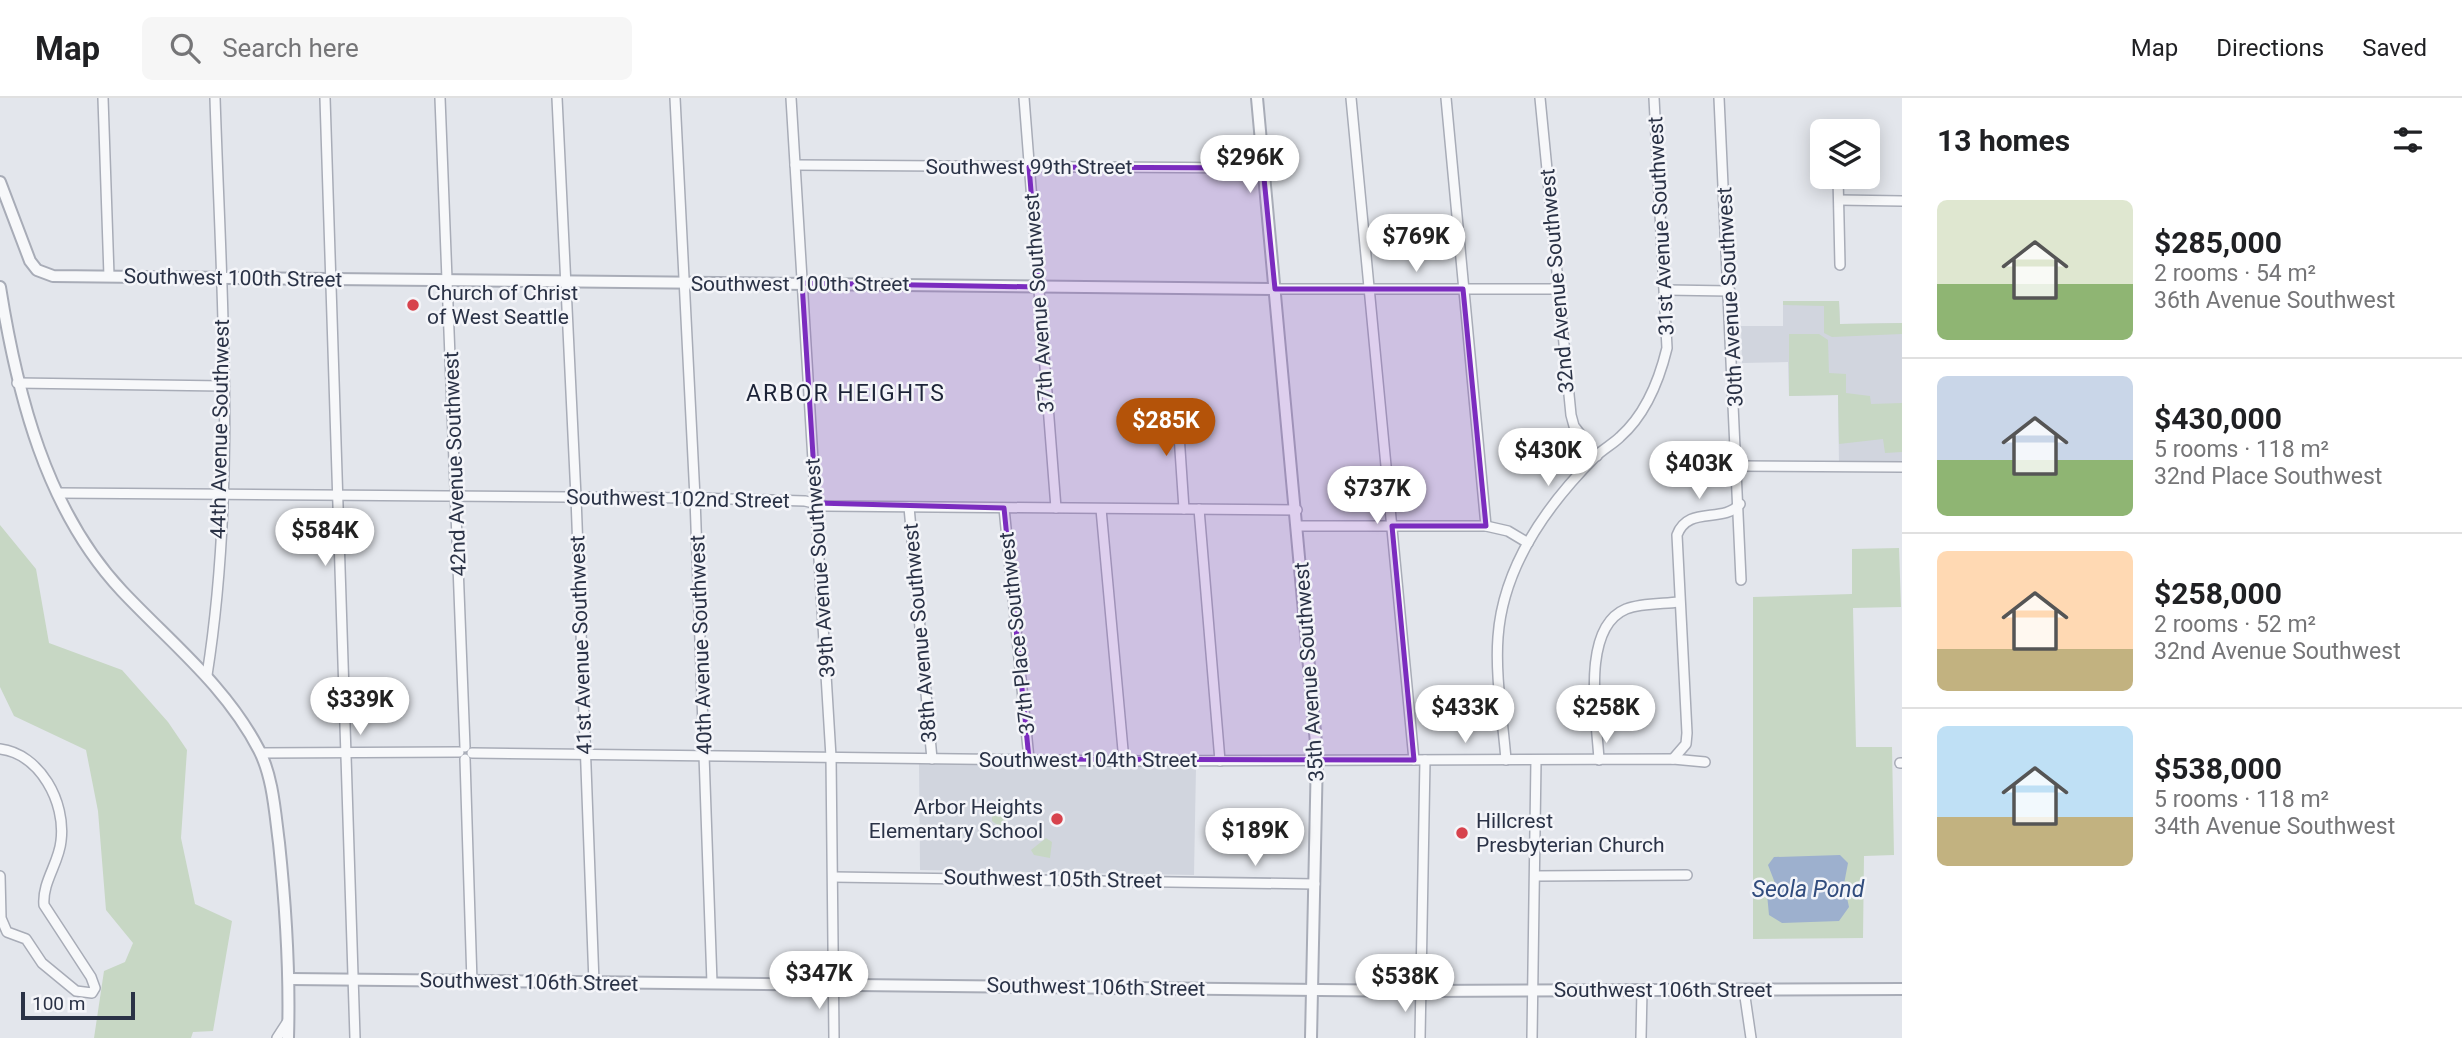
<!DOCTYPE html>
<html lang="en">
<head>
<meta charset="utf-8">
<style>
	body { margin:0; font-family:Roboto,sans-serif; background:#f6f6f6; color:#202124; height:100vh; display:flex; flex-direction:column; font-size:26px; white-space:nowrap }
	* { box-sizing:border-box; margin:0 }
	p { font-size:23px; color:#757577 }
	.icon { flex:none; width:38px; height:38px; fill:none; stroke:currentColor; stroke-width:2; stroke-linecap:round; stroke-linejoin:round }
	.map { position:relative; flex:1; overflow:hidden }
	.sheet { display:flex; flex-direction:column; background:#fff; width:560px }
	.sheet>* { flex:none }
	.fabs { position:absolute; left:1810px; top:21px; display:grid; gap:14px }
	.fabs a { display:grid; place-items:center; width:70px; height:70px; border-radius:10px; background:#fff; box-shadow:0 4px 18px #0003; font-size:35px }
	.scale { position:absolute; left:21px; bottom:18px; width:114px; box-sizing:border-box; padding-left:7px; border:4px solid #2a3246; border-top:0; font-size:19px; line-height:24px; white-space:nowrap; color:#2a3246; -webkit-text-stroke:5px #f4f5f9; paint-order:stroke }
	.price { position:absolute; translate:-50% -60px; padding:0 16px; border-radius:24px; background:#fff; color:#222; font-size:23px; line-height:46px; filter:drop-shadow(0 2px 4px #0008) }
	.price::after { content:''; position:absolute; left:50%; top:42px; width:21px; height:16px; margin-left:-10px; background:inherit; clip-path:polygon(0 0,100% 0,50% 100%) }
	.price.current { background:#b45309; color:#fff }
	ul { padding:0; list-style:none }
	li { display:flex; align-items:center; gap:21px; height:175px; padding:0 35px }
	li+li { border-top:2px solid #e0e0e0 }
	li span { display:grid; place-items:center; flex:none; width:196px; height:140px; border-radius:10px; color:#555 }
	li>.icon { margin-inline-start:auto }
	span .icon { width:84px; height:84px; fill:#fffc; stroke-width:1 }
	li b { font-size:30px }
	h2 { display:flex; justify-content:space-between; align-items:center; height:84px; padding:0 35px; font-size:30px }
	header { display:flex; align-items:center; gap:42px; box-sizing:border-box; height:98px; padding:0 35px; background:#fff; border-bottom:2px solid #e0e0e0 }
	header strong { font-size:33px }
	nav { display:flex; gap:38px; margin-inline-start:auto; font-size:24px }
	.search { width:490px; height:63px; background:#f6f6f6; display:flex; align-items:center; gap:18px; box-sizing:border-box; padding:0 24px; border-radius:10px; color:#757577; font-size:26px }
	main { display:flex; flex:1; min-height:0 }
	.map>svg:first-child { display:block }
	.built { fill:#d1d5de }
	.green { fill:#c7d7c4 }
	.water { fill:#9db0ce }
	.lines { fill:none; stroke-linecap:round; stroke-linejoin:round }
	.minor-casing { stroke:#a8acb7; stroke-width:12 }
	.tertiary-casing { stroke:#a8acb7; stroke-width:14 }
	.minor { stroke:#f7f8fa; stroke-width:9 }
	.tertiary { stroke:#f7f8fa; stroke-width:10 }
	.marked { fill:#7b2cbf; fill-opacity:0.2; stroke:#7b2cbf; stroke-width:5; stroke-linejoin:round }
	.poi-dot { fill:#d7434d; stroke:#f4f5f9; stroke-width:2.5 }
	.labels { text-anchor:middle; stroke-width:5; stroke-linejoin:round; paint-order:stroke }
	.street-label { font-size:21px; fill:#2a3246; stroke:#f4f5f9 }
	.poi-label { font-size:21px; fill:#2a3246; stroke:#f4f5f9; text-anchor:start }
	.neighbourhood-label { font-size:23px; letter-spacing:2px; fill:#1c2337; stroke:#f4f5f9 }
	.water-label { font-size:23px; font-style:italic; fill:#314c7d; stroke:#f4f5f9 }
</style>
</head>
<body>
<header>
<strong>Map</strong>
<div class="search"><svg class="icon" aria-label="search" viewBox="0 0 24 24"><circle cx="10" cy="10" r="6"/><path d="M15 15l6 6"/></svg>Search here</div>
<nav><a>Map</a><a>Directions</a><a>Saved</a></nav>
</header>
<main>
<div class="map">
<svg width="1902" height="940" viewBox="0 0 1902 940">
	<rect width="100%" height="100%" fill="#e3e6ec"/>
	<g class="built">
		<path d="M1783,203H1839L1840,226L1902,225V366L1839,367L1838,297L1789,298L1788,264L1742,265L1741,228H1783Z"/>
		<path d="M919,666L1196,669L1194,777L920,772Z"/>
	</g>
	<g class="green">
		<path d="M1783,203H1839L1840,226L1902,225V236L1832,239L1824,235V208L1783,207Z"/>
		<path d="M1789,236H1819L1828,242L1829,275L1846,276V295L1870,298L1871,306L1902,305V354L1885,355L1883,341L1839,346L1838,297L1789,298Z"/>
		<path d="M0,427L36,471L49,545L122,572L168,624L187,652L181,740L195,806L232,823L213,933L193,934L191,940H94L104,873L125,864L133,845L106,812L98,713L86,652L14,618L0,589Z"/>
		<path d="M1899,450L1901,509L1853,510L1856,649H1892L1894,757L1864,758L1863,840L1753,841V499L1852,496V451Z"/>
		<path d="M999,702L1008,726L1000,729L992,723V705Z"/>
		<path d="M1046,740L1052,744L1050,760L1034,757L1031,752Z"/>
	</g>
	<path class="water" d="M1840,757L1848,765L1844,786L1849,809L1839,823L1782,825L1769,817L1767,796L1775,785L1768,767L1774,759Z"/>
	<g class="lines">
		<g class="minor-casing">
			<g id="minor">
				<path d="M103,0L109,178"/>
				<path d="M325,0L355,940"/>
				<path d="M440,0L465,649"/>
				<path d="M557,0L576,399L594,885"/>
				<path d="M675,0L695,400L712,885"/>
				<path d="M791,0L831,659L834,940"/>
				<path d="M1024,0L1056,410"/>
				<path d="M1351,0L1414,662"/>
				<path d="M1446,0L1486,428"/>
				<path d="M1540,0L1571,317L1574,328L1597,358"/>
				<path d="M1719,0L1741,482"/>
				<path d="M1835,32V33"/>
				<path d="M795,67L1263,70"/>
				<path d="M1838,79L1840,167"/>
				<path d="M1839,102L1902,103"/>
				<path d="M1275,191H1557"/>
				<path d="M1666,192L1730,193"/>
				<path d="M17,285L223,288"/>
				<path d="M1177,307L1184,411"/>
				<path d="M1739,368L1902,369"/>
				<path d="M58,395L695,400L805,403L826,408L1297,412"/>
				<path d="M909,409L932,661"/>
				<path d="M1004,410L1029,661"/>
				<path d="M1101,411L1124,663"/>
				<path d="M1199,411L1220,663"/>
				<path d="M1298,428H1486L1508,433L1528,445"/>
				<path d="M207,577C237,387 221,191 215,0"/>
				<path d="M0,651C40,656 66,704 61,743C59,765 42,784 44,807L91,879L95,890L92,895L76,893L42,865L26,841L7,834L1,820L0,778"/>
				<path d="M261,655L459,654"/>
				<path d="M472,655L1124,663L1673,661L1705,664"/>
				<path d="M465,661L472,884"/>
				<path d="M1673,661L1686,646L1687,635L1677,437C1688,407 1723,426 1740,406"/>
				<path d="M1506,662C1503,622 1495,579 1498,539C1503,469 1547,407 1595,359C1603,351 1613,346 1620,339C1646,316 1659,283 1667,250L1654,0"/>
				<path d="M1599,662C1597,622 1580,530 1626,511C1642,505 1663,506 1679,504"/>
				<path d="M1900,665H1902"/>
				<path d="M1535,778L1687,777"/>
				<path d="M833,779L1315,786"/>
				<path d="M1744,892L1751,940"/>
				<path d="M277,940L288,923"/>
				<path d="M1420,940L1425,662"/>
				<path d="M1532,940L1536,662"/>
				<path d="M1641,940L1642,892"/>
			</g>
		</g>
		<g class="tertiary-casing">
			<g id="tertiary">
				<path d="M1257,0L1317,656L1311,940"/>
				<path d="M0,84L30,163L37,172L53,178L1275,191"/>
				<path d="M0,189C17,296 46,412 122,493C171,545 226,588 259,652C273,679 275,715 279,745C286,811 290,874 288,940"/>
				<path d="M290,881L1421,893L1902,891"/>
			</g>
		</g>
		<use href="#minor" class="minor"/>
		<use href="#tertiary" class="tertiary"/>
	</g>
	<path class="marked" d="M1029,69L1263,70L1275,191H1463L1486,428H1392L1414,662L1029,661L1004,410L816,405L802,185L1039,189Z"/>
	<g class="poi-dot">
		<circle cx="413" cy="207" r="7"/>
		<circle cx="1057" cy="721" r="7"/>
		<circle cx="1462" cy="735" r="7"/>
	</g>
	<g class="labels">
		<g class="street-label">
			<text x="1029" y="76">Southwest 99th Street</text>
			<text transform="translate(1661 128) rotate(-93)" y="7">31st Avenue Southwest</text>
			<text transform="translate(233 180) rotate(1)" y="7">Southwest 100th Street</text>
			<text transform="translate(1557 183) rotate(-95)" y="7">32nd Avenue Southwest</text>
			<text x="800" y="193">Southwest 100th Street</text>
			<text transform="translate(1730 199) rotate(-93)" y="7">30th Avenue Southwest</text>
			<text transform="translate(1039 205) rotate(-94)" y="7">37th Avenue Southwest</text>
			<text transform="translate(220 331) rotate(-89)" y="7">44th Avenue Southwest</text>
			<text transform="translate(455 366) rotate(-92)" y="7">42nd Avenue Southwest</text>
			<text transform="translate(678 401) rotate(1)" y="7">Southwest 102nd Street</text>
			<text transform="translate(820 470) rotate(-94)" y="7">39th Avenue Southwest</text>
			<text transform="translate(920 535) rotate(-95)" y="7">38th Avenue Southwest</text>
			<text transform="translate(1017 535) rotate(-96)" y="7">37th Place Southwest</text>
			<text transform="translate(581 547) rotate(-92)" y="7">41st Avenue Southwest</text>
			<text transform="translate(701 547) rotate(-92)" y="7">40th Avenue Southwest</text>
			<text transform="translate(1309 574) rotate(-94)" y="7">35th Avenue Southwest</text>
			<text x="1088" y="669">Southwest 104th Street</text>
			<text transform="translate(1053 781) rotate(1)" y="7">Southwest 105th Street</text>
			<text transform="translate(529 884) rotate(1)" y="7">Southwest 106th Street</text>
			<text transform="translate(1096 889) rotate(1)" y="7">Southwest 106th Street</text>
			<text x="1663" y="899">Southwest 106th Street</text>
		</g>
		<g class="poi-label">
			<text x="427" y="202">Church of Christ<tspan x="427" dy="24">of West Seattle</tspan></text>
			<text x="1043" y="716" text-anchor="end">Arbor Heights<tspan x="1043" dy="24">Elementary School</tspan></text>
			<text x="1476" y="730">Hillcrest<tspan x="1476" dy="24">Presbyterian Church</tspan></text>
		</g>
		<g class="neighbourhood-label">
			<text x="846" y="303">ARBOR HEIGHTS</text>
		</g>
		<g class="water-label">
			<text x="1808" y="799">Seola Pond</text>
		</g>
	</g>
</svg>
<div class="fabs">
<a><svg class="icon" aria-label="layers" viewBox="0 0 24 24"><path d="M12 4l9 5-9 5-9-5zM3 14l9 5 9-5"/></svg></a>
</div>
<div class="scale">100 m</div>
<b class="price" style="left:1250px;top:97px">$296K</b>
<b class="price" style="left:1416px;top:176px">$769K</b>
<b class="price current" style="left:1166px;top:360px">$285K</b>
<b class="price" style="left:1548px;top:390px">$430K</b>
<b class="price" style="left:1699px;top:403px">$403K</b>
<b class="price" style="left:1377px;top:428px">$737K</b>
<b class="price" style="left:325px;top:470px">$584K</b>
<b class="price" style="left:360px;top:639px">$339K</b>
<b class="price" style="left:1465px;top:647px">$433K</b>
<b class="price" style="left:1606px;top:647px">$258K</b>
<b class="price" style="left:1255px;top:770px">$189K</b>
<b class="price" style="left:819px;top:913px">$347K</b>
<b class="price" style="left:1405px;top:916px">$538K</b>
</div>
<section class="sheet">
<h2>13 homes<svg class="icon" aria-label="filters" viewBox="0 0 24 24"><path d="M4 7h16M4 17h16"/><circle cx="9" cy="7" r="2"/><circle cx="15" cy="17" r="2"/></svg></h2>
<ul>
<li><span style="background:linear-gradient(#dfe7d0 60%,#8fb573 0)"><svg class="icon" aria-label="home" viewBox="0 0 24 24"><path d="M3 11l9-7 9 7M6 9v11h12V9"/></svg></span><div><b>$285,000</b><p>2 rooms · 54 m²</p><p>36th Avenue Southwest</p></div></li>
<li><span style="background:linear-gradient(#c9d6e8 60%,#8fb573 0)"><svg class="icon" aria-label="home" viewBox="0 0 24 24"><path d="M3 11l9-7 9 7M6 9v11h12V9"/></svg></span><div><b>$430,000</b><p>5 rooms · 118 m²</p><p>32nd Place Southwest</p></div></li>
<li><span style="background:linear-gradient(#ffd9b3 70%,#c2b280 0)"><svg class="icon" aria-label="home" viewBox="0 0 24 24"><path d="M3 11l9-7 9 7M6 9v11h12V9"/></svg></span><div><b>$258,000</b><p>2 rooms · 52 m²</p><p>32nd Avenue Southwest</p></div></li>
<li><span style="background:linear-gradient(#bfe0f5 65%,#c2b280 0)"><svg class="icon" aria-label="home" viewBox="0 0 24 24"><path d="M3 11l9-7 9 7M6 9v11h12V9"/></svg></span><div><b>$538,000</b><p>5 rooms · 118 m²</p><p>34th Avenue Southwest</p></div></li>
</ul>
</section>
</main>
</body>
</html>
